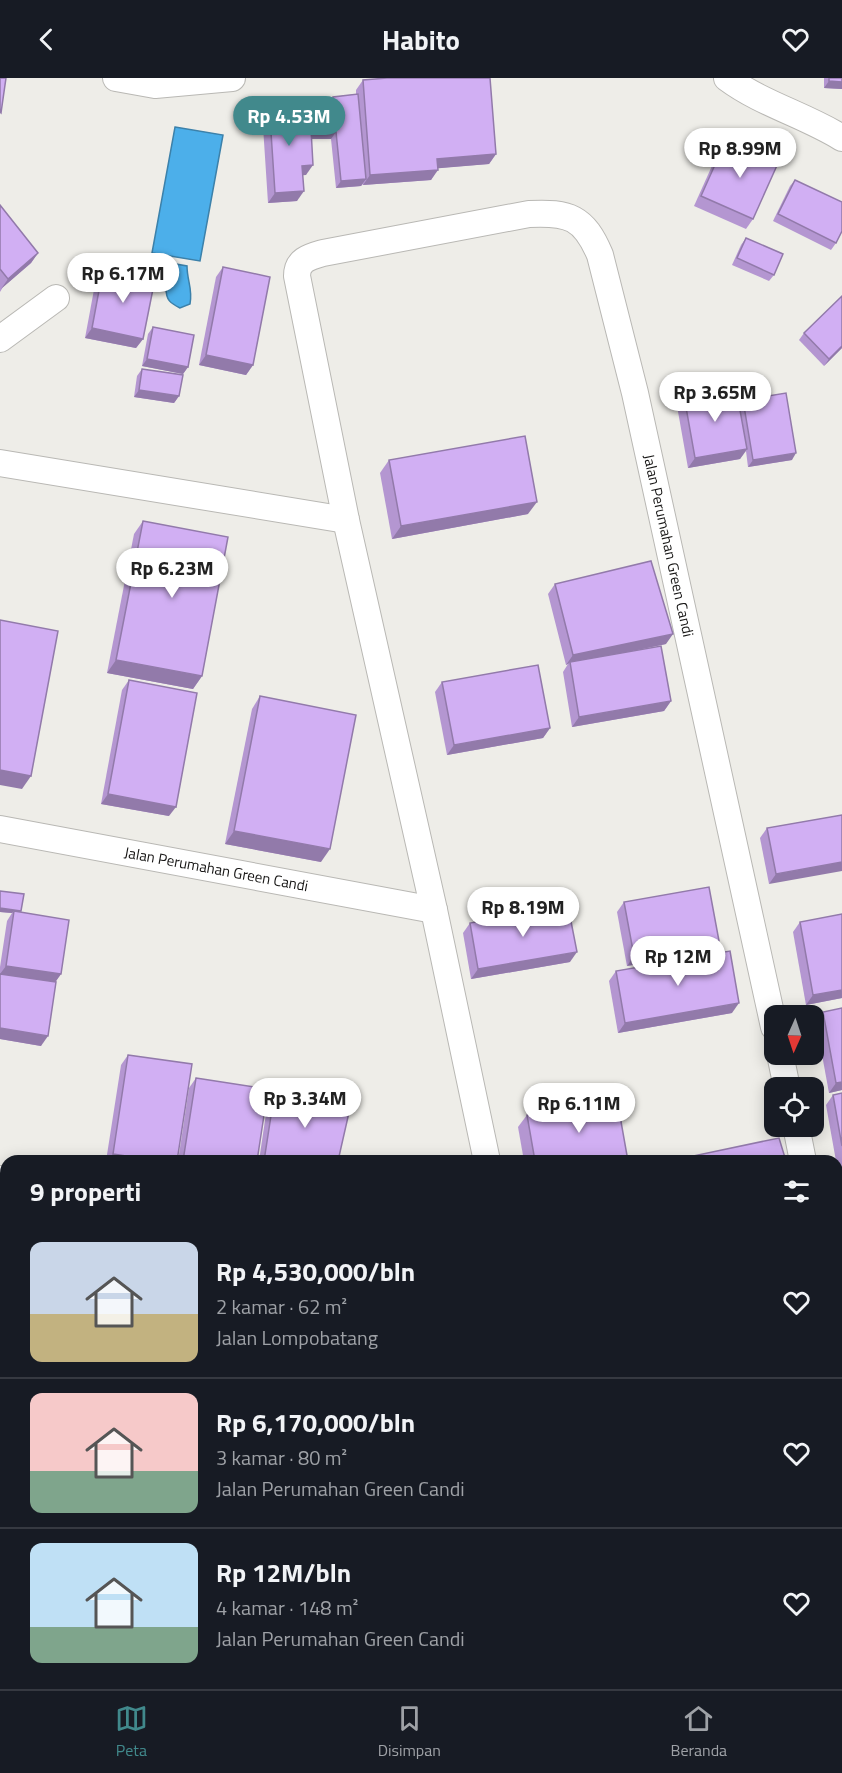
<!DOCTYPE html>
<html lang="id">
<head>
<meta charset="utf-8">
<style>
	body { margin:0; font-family:"Titillium Web",sans-serif; background:#20242c; color:#f1f3f6; height:100vh; display:flex; flex-direction:column; font-size:22px; white-space:nowrap }
	* { box-sizing:border-box; margin:0 }
	p { font-size:20px; color:#9ea1a6 }
	.icon { flex:none; width:33px; height:33px; fill:none; stroke:currentColor; stroke-width:2; stroke-linecap:round; stroke-linejoin:round }
	.map { position:relative; flex:1; overflow:hidden }
	.panel { position:absolute; left:0px; top:1077px; width:843px; height:534px; display:flex; flex-direction:column; background:#171b24; border-radius:18px 18px 0 0; box-shadow:0 3px 15px #0003 }
	.panel>* { flex:none }
	.needle { width:39px; rotate:183deg }
	.fabs { position:absolute; left:764px; top:927px; display:grid; gap:12px }
	.fabs a { display:grid; place-items:center; width:60px; height:60px; border-radius:12px; background:#171b24; box-shadow:0 3px 15px #0003; font-size:30px }
	.price { position:absolute; translate:-50% -51px; padding:0 14px; border-radius:21px; background:#fff; color:#222; font-size:20px; line-height:39px; filter:drop-shadow(0 2px 3px #0008) }
	.price::after { content:''; position:absolute; left:50%; top:36px; width:18px; height:14px; margin-left:-9px; background:inherit; clip-path:polygon(0 0,100% 0,50% 100%) }
	.price.on { background:#41898c; color:#fff }
	ul { padding:0; list-style:none }
	li { display:flex; align-items:center; gap:18px; height:150px; padding:0 30px }
	li+li { border-top:2px solid #363941 }
	li span { display:grid; place-items:center; flex:none; width:168px; height:120px; border-radius:12px; color:#555 }
	li>.icon { margin-inline-start:auto }
	span .icon { width:72px; height:72px; fill:#fffc; stroke-width:1 }
	li b { font-size:26px }
	h2 { display:flex; justify-content:space-between; align-items:center; height:72px; padding:0 30px; font-size:26px }
	header { display:flex; justify-content:space-between; align-items:center; height:78px; padding:0 30px; background:#171b24; font-size:27px; font-weight:700 }
	.tabs { display:flex; justify-content:space-around; align-items:center; height:84px; border-top:2px solid #363941; background:#171b24; font-size:16px; color:#9ea1a6 }
	.tabs a { display:grid; justify-items:center; gap:3px }
	.tabs .on { color:#41898c }
	.map>svg:first-child { display:block }
	.water { fill:#4cafea; stroke:#3c81aa; stroke-width:1.5 }
	.lines { fill:none; stroke-linecap:round; stroke-linejoin:round }
	.minor-casing { stroke:#b9b8b4; stroke-width:28 }
	.minor { stroke:#fff; stroke-width:26 }
	.wall { fill:#b496d1 }
	.shaded-wall { fill:#927aaa }
	.building { fill:#d1aff3; stroke:#927aaa; stroke-width:1.5 }
	.labels { text-anchor:middle; stroke-width:4.5; stroke-linejoin:round; paint-order:stroke }
	.street-label { font-size:15px; fill:#171615; stroke:#eeede8 }
</style>
</head>
<body>
<header><svg class="icon" aria-label="back" viewBox="0 0 24 24"><path d="M15 5l-7 7 7 7"/></svg>Habito<svg class="icon" aria-label="heart" viewBox="0 0 24 24"><path d="M12 20l-8-8c-3-5 5-10 8-4 3-6 11-1 8 4z"/></svg></header>
<div class="map">
<svg width="842" height="1611" viewBox="0 0 842 1611">
	<rect width="100%" height="100%" fill="#eeede8"/>
	<g class="water">
		<path d="M175,49L223,57L200,183L152,175Z"/>
		<path d="M141,180L187,188C187,203 193,211 190,226L180,230C170,225 166,222 166,210C150,204 143,207 133,192Z"/>
	</g>
	<g class="lines">
		<g class="minor-casing">
			<g id="minor">
				<path d="M116,0L155,7L232,0"/>
				<path d="M727,0C762,26 805,37 842,60"/>
				<path d="M0,261L56,220"/>
				<path d="M0,385L346,442"/>
				<path id="s1" d="M0,751L434,832"/>
				<path d="M780,976L787,1010"/>
				<path d="M796,1048L803,1083"/>
				<path id="s2" d="M487,1083L434,832L346,442L297,198C297,182 309,179 323,175L529,136C569,134 584,139 600,177L635,315L774,949"/>
				<path d="M0,1101L6,1102"/>
				<path d="M657,1605L667,1611"/>
			</g>
		</g>
		<use href="#minor" class="minor"/>
	</g>
	<g class="wall">
		<path d="M824,0H842V11L824,10Z"/>
		<path d="M363,2L496,76L489,86L438,90L431,102L363,107V106L361,108L336,110L331,61H311L306,97H303L297,123L268,125L262,33L269,24L300,52L309,51V41L314,34H329L328,25L333,19L356,16V12Z"/>
		<path d="M727,60L753,141L746,151L694,128L720,70Z"/>
		<path d="M795,102L836,165L831,172L773,143L790,108Z"/>
		<path d="M0,127L38,175L31,185L3,209L0,214Z"/>
		<path d="M746,160L774,197L769,203L732,187L741,167Z"/>
		<path d="M223,189L253,287L246,297L199,287L216,199Z"/>
		<path d="M103,191L143,261L136,270L85,260L96,201Z"/>
		<path d="M153,249L188,289L183,296L142,288L148,256Z"/>
		<path d="M804,255L842,270L824,288L799,262Z"/>
		<path d="M142,291L179,318L174,325L134,319L137,298Z"/>
		<path d="M684,318L739,327L743,322L792,382L748,389L746,373L740,381L688,390L677,328Z"/>
		<path d="M389,382L528,436L392,461L380,395Z"/>
		<path d="M143,443L202,598L193,611L107,595L134,456Z"/>
		<path d="M555,506L666,566L624,575L671,623L664,633L572,649L563,594L568,586L566,587L548,516Z"/>
		<path d="M129,602L169,738L101,726L122,612Z"/>
		<path d="M442,604L550,650L543,660L447,677L435,614Z"/>
		<path d="M260,618L321,784L225,766L252,631Z"/>
		<path d="M842,737L769,806L760,760L767,750Z"/>
		<path d="M624,824L712,873L627,888L617,834Z"/>
		<path d="M21,833L20,834L61,896L55,904L41,968L0,961V889L7,843L12,835L0,834Z"/>
		<path d="M800,844L842,920L806,927L793,854Z"/>
		<path d="M470,845L570,884L471,901L463,855Z"/>
		<path d="M616,893L732,935L618,955L609,903Z"/>
		<path d="M823,934L842,1012L829,1015L816,944Z"/>
		<path d="M128,977L177,1083H106L121,987Z"/>
		<path d="M196,1000L257,1083H178L189,1010Z"/>
		<path d="M275,1012L338,1083H259L268,1022Z"/>
		<path d="M842,1015V1098L839,1099L837,1083H836L826,1027L833,1017Z"/>
		<path d="M527,1037L628,1083H524L518,1049Z"/>
		<path d="M837,1400L842,1401V1440L837,1437Z"/>
		<path d="M6,1514V1535L3,1534Z"/>
		<path d="M760,1605H837L842,1611H760Z"/>
	</g>
	<g class="shaded-wall">
		<path d="M829,3L842,4V11L824,10Z"/>
		<path d="M336,54L331,61H309L314,55Z"/>
		<path d="M496,76L489,86L430,91L437,81Z"/>
		<path d="M313,87L306,97L295,98L302,88Z"/>
		<path d="M438,92L431,102L363,107L370,97Z"/>
		<path d="M366,101L361,108L336,110L341,103Z"/>
		<path d="M304,113L297,123L268,125L275,115Z"/>
		<path d="M38,175L31,185L1,211L8,201Z"/>
		<path d="M92,250L143,261L136,270L85,260Z"/>
		<path d="M842,268V270L824,288L829,281Z"/>
		<path d="M206,277L253,287L246,297L199,287Z"/>
		<path d="M147,281L188,289L183,296L142,288Z"/>
		<path d="M139,312L179,318L174,325L134,319Z"/>
		<path d="M747,371L740,381L688,390L695,380Z"/>
		<path d="M796,375L792,382L748,389L753,382Z"/>
		<path d="M537,424L528,436L392,461L401,448Z"/>
		<path d="M673,556L666,566L570,586V584L568,586L566,587L573,577Z"/>
		<path d="M116,582L202,598L193,611L107,595Z"/>
		<path d="M671,623L664,633L572,649L579,639Z"/>
		<path d="M550,650L543,660L447,677L454,667Z"/>
		<path d="M0,692L31,698L22,711L0,707Z"/>
		<path d="M108,716L176,729L169,738L101,726Z"/>
		<path d="M234,753L330,771L321,784L225,766Z"/>
		<path d="M842,784V793L769,806L776,796Z"/>
		<path d="M0,830L21,833L19,836L14,833L12,835L0,834Z"/>
		<path d="M719,863L712,873L627,888L634,878Z"/>
		<path d="M577,874L570,884L471,901L478,891Z"/>
		<path d="M6,888L61,896L54,906L0,896Z"/>
		<path d="M842,912V920L806,927L813,917Z"/>
		<path d="M739,925L732,935L618,955L625,945Z"/>
		<path d="M0,950L48,958L41,968L0,961Z"/>
		<path d="M842,1004V1012L829,1015L836,1005Z"/>
		<path d="M113,1076L159,1083H108Z"/>
		<path d="M0,1222L6,1223V1238L0,1237Z"/>
		<path d="M0,1404H4L0,1411Z"/>
		<rect x="837" y="1510" width="5" height="7"/>
		<path d="M562,1605H612L609,1609L561,1607Z"/>
		<path d="M765,1605H812L842,1607V1611H760Z"/>
	</g>
	<g class="building">
		<path d="M0,0H6L1,35L0,34Z"/>
		<path d="M387,0H490L496,76L437,81L438,92L370,97L363,2Z"/>
		<path d="M829,0H842V4L829,3Z"/>
		<path d="M358,16L366,101L341,103L336,54L314,55V34L334,33L333,19Z"/>
		<path d="M298,22L300,52L311,51L313,87L302,88L304,113L275,115L269,24Z"/>
		<path d="M727,60L779,83L753,141L701,118Z"/>
		<path d="M795,102L842,124V153L836,165L778,136Z"/>
		<path d="M0,127L38,175L8,201L0,191Z"/>
		<path d="M746,160L783,176L774,197L737,180Z"/>
		<path d="M223,189L270,199L253,287L206,277Z"/>
		<path d="M103,191L155,201L143,261L92,250Z"/>
		<path d="M842,218V268L829,281L804,255Z"/>
		<path d="M153,249L194,257L188,289L147,281Z"/>
		<path d="M142,291L183,297L179,318L139,312Z"/>
		<path d="M736,310L747,371L695,380L684,318Z"/>
		<path d="M786,315L796,375L753,382L743,322Z"/>
		<path d="M525,358L537,424L401,448L389,382Z"/>
		<path d="M143,443L228,459L202,598L116,582Z"/>
		<path d="M651,483L673,556L573,577L555,506Z"/>
		<path d="M0,542L58,553L31,698L0,692Z"/>
		<path d="M661,568L671,623L579,639L570,584Z"/>
		<path d="M538,587L550,650L454,667L442,604Z"/>
		<path d="M129,602L197,615L176,729L108,716Z"/>
		<path d="M260,618L356,637L330,771L234,753Z"/>
		<path d="M842,737V784L776,796L767,750Z"/>
		<path d="M709,809L719,863L634,878L624,824Z"/>
		<path d="M0,813L24,816L21,833L0,830Z"/>
		<path d="M568,828L577,874L478,891L470,845Z"/>
		<path d="M14,833L69,842L61,896L6,888Z"/>
		<path d="M842,836V912L813,917L800,844Z"/>
		<path d="M730,873L739,925L625,945L616,893Z"/>
		<path d="M0,896L56,904L48,958L0,950Z"/>
		<path d="M842,930V1004L836,1005L823,934Z"/>
		<path d="M128,977L192,986L177,1083H159L113,1076Z"/>
		<path d="M196,1000L268,1011L257,1083H183Z"/>
		<path d="M275,1012L350,1030L338,1083H264Z"/>
		<path d="M842,1015V1068L833,1017Z"/>
		<path d="M617,1021L628,1083H535L527,1037Z"/>
		<path d="M779,1060L786,1083H694L693,1078Z"/>
		<path d="M0,1150L6,1151V1223L0,1222Z"/>
		<path d="M0,1351L6,1352V1395L4,1404H0Z"/>
		<path d="M837,1400L842,1401V1430L837,1427Z"/>
		<rect x="837" y="1475" width="5" height="35"/>
		<path d="M837,1518H842V1560L837,1559Z"/>
		<path d="M0,1545L6,1546V1605H37L36,1611H0Z"/>
		<path d="M837,1562H842V1607L812,1605H837Z"/>
	</g>
	<g class="labels">
		<g class="street-label">
			<text dy="5" stroke="none"><textPath href="#s2" startOffset="1542">Jalan Perumahan Green Candi</textPath></text>
			<text dy="5" stroke="none"><textPath href="#s1" startOffset="220">Jalan Perumahan Green Candi</textPath></text>
		</g>
	</g>
</svg>
<div class="fabs">
<a><svg class="needle" viewBox="-14 -14 28 28"><path d="M0-13l5 13h-10z" fill="#e53935"/><path d="M0 13l5-13h-10z" fill="#9ea1a6"/></svg></a>
<a><svg class="icon" aria-label="locate" viewBox="0 0 24 24"><circle cx="12" cy="12" r="6"/><path d="M12 2v4M12 18v4M2 12h4M18 12h4"/></svg></a>
</div>
<b class="price on" style="left:289px;top:69px">Rp 4.53M</b>
<b class="price" style="left:740px;top:101px">Rp 8.99M</b>
<b class="price" style="left:123px;top:226px">Rp 6.17M</b>
<b class="price" style="left:715px;top:345px">Rp 3.65M</b>
<b class="price" style="left:172px;top:521px">Rp 6.23M</b>
<b class="price" style="left:523px;top:860px">Rp 8.19M</b>
<b class="price" style="left:678px;top:909px">Rp 12M</b>
<b class="price" style="left:305px;top:1051px">Rp 3.34M</b>
<b class="price" style="left:579px;top:1056px">Rp 6.11M</b>
<section class="panel">
<h2>9 properti<svg class="icon" aria-label="filters" viewBox="0 0 24 24"><path d="M4 7h16M4 17h16"/><circle cx="9" cy="7" r="2"/><circle cx="15" cy="17" r="2"/></svg></h2>
<ul>
<li><span style="background:linear-gradient(#c9d6e8 60%,#c2b280 0)"><svg class="icon" aria-label="home" viewBox="0 0 24 24"><path d="M3 11l9-7 9 7M6 9v11h12V9"/></svg></span><div><b>Rp 4,530,000/bln</b><p>2 kamar · 62 m²</p><p>Jalan Lompobatang</p></div><svg class="icon" aria-label="heart" viewBox="0 0 24 24"><path d="M12 20l-8-8c-3-5 5-10 8-4 3-6 11-1 8 4z"/></svg></li>
<li><span style="background:linear-gradient(#f6c9c9 65%,#7fa58c 0)"><svg class="icon" aria-label="home" viewBox="0 0 24 24"><path d="M3 11l9-7 9 7M6 9v11h12V9"/></svg></span><div><b>Rp 6,170,000/bln</b><p>3 kamar · 80 m²</p><p>Jalan Perumahan Green Candi</p></div><svg class="icon" aria-label="heart" viewBox="0 0 24 24"><path d="M12 20l-8-8c-3-5 5-10 8-4 3-6 11-1 8 4z"/></svg></li>
<li><span style="background:linear-gradient(#bfe0f5 70%,#7fa58c 0)"><svg class="icon" aria-label="home" viewBox="0 0 24 24"><path d="M3 11l9-7 9 7M6 9v11h12V9"/></svg></span><div><b>Rp 12M/bln</b><p>4 kamar · 148 m²</p><p>Jalan Perumahan Green Candi</p></div><svg class="icon" aria-label="heart" viewBox="0 0 24 24"><path d="M12 20l-8-8c-3-5 5-10 8-4 3-6 11-1 8 4z"/></svg></li>
</ul>
</section>
</div>
<nav class="tabs">
<a class="on"><svg class="icon" aria-label="map" viewBox="0 0 24 24"><path d="M3 6l6-2 6 2 6-2v14l-6 2-6-2-6 2zM9 4v14M15 6v14"/></svg>Peta</a>
<a><svg class="icon" aria-label="saved" viewBox="0 0 24 24"><path d="M7 4h10v16l-5-4-5 4z"/></svg>Disimpan</a>
<a><svg class="icon" aria-label="home" viewBox="0 0 24 24"><path d="M3 11l9-7 9 7M6 9v11h12V9"/></svg>Beranda</a>
</nav>
</body>
</html>
